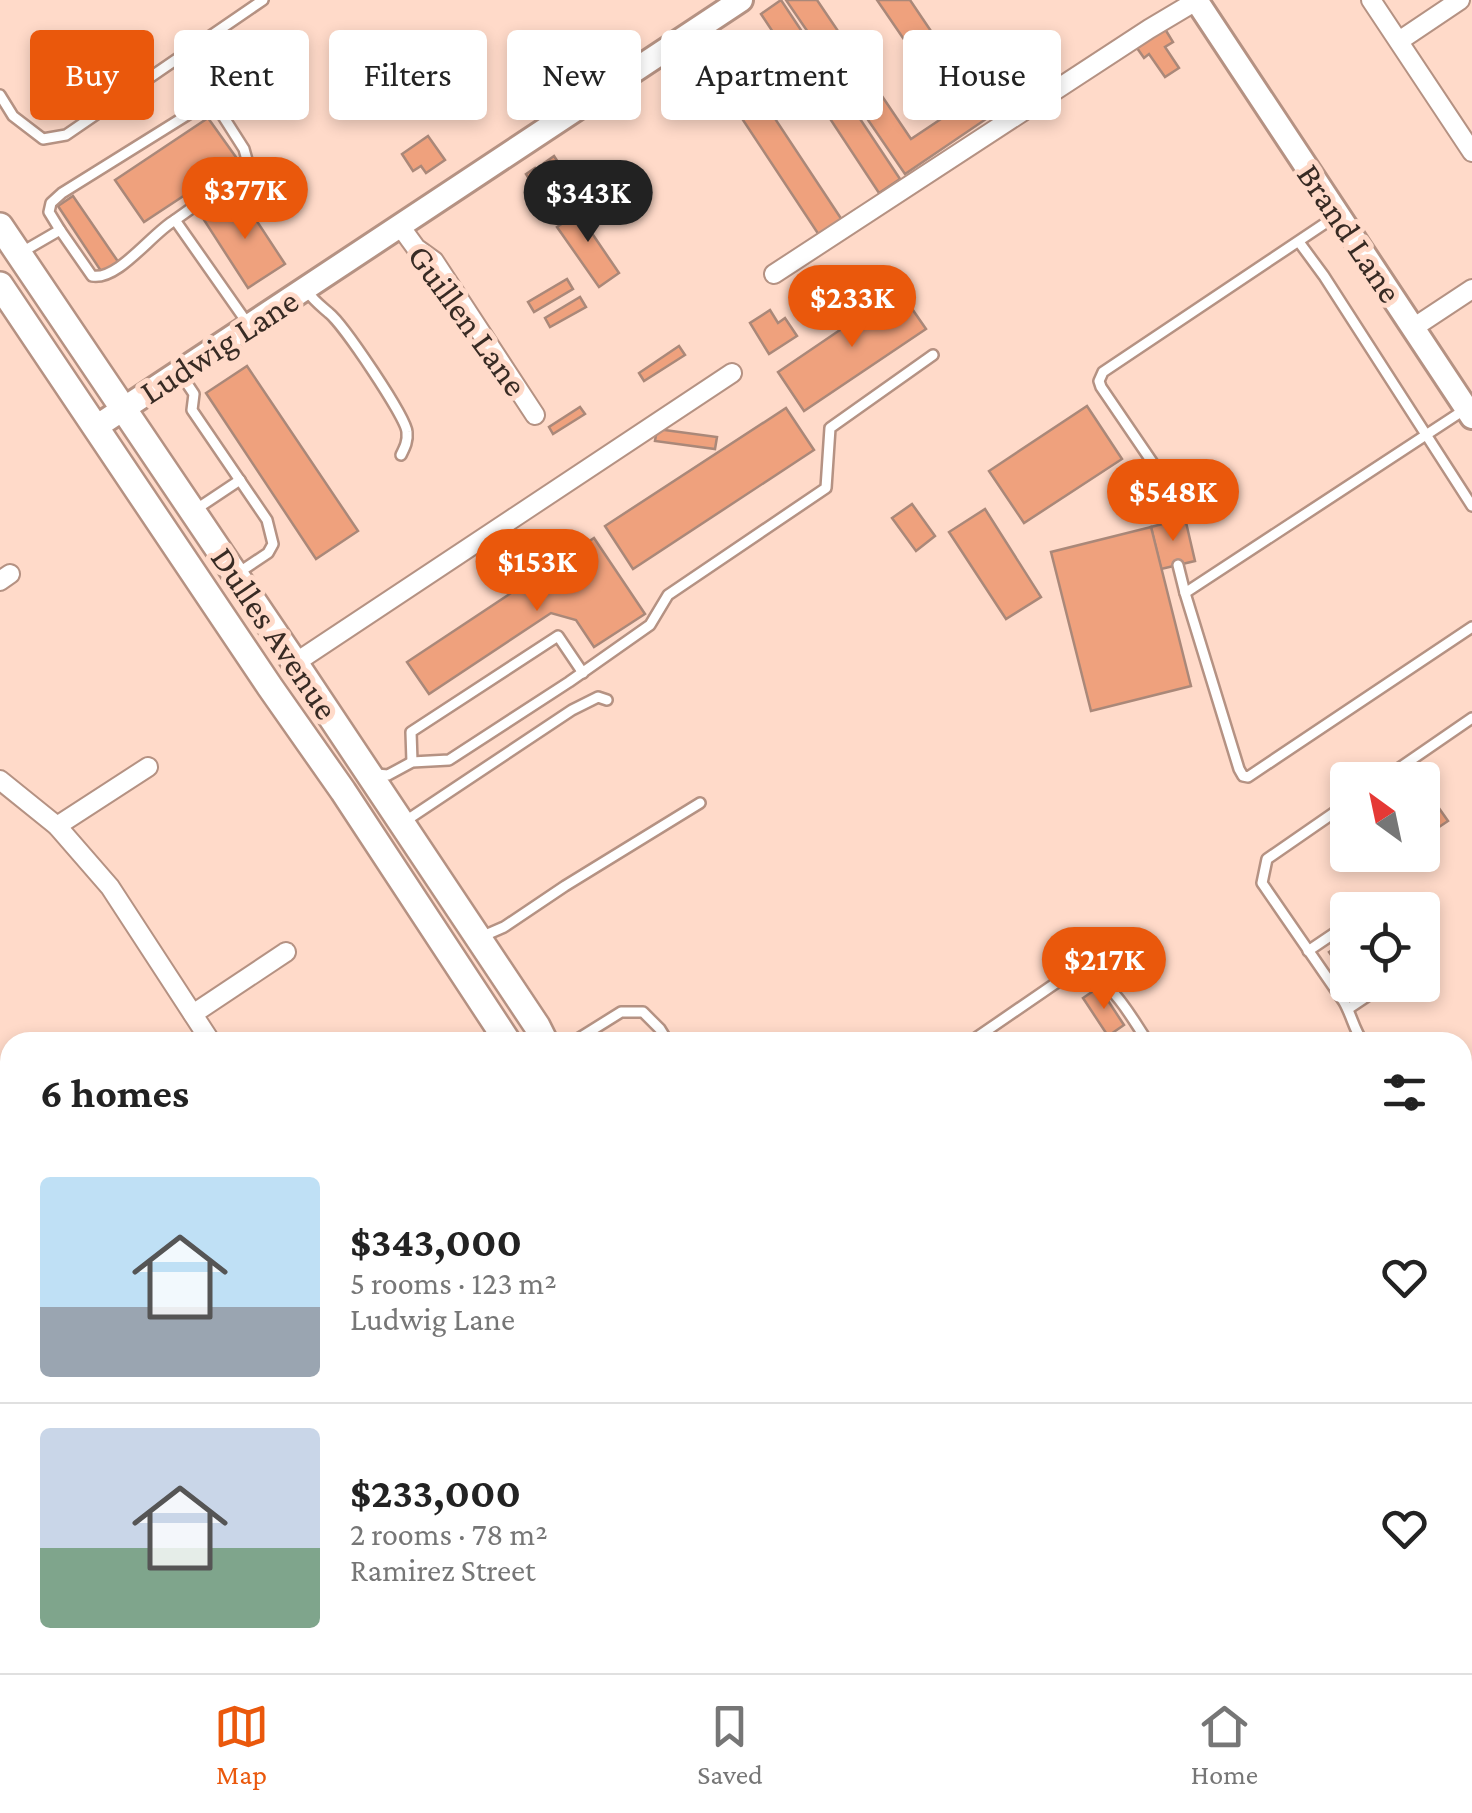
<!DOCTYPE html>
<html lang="en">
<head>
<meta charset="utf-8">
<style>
	body { margin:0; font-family:"Crimson Pro",serif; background:#f6f6f6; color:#222; height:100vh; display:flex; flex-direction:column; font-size:38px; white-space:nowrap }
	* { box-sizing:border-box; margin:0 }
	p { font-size:32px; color:#767676 }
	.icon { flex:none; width:55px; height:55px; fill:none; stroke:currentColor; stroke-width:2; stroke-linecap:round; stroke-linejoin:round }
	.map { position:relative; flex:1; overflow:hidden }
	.details { position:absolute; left:0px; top:1032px; width:1472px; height:642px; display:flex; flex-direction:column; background:#fff; border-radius:30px 30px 0 0; box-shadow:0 5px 15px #0003 }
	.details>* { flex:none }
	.banner { position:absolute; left:30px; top:30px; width:1412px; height:90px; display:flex; gap:20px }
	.needle { width:65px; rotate:327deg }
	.tools { position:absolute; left:1330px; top:762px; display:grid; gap:20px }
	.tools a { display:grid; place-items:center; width:110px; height:110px; border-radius:10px; background:#fff; box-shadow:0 5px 15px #0003; font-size:50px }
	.price { position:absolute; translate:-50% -85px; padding:0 22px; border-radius:35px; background:#ea580c; color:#fff; font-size:32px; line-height:65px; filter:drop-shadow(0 2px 5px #0008) }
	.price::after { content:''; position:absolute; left:50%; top:60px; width:30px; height:22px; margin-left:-15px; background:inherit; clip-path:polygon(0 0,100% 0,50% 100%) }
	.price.active { background:#222; color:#fff }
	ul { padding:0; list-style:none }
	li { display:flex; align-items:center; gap:30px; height:250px; padding:0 40px }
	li+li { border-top:2px solid #e0e0e0 }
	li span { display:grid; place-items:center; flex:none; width:280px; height:200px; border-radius:10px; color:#555 }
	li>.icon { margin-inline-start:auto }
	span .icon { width:120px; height:120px; fill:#fffc; stroke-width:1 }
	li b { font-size:42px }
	h2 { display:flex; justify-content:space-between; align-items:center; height:120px; padding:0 40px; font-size:42px }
	.chip { padding:0 35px; border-radius:10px; background:#fff; box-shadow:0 5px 15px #0003; font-size:35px; line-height:90px }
	.chip.active { background:#ea580c; color:#fff }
	.menu { display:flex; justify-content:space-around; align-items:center; height:140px; border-top:2px solid #e0e0e0; background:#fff; font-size:28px; color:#767676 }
	.menu a { display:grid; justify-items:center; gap:5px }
	.menu .active { color:#ea580c }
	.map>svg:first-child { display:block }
	.building { fill:#efa17d; stroke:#aa8879; stroke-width:2.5 }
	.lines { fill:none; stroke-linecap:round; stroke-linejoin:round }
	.service-casing { stroke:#b59283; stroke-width:14 }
	.minor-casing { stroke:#b59283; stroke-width:22 }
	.tertiary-casing { stroke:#b59283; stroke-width:28 }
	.secondary-casing { stroke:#b59283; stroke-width:30 }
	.service { stroke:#fff; stroke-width:9 }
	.minor { stroke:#fff; stroke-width:18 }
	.tertiary { stroke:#fff; stroke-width:22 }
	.secondary { stroke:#fff; stroke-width:25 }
	.labels { text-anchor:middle; stroke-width:10; stroke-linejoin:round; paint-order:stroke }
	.street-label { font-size:35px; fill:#382b24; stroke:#ffdac9 }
</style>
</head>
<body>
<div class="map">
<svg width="1472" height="1673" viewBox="0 0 1472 1673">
	<rect width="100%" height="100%" fill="#ffdac9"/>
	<g class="building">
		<path d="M781,0L900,179L879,193L761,14Z"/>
		<path d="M786,0H817L911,139L953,111L877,0H910L989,117L905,174Z"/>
		<path d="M1165,29L1173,42L1165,47L1179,68L1165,77L1149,54L1144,58L1137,48Z"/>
		<path d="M723,40L842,220L819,235L700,55Z"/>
		<path d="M208,118L238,160L144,222L115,180Z"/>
		<path d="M428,136L445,160L426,173L421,166L413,171L402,154Z"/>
		<path d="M554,156L577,191L566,198L544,163Z"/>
		<path d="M535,168L564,214L555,220L526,174Z"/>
		<path d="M73,196L119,263L103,274L58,206Z"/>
		<path d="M241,197L285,264L248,288L204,220Z"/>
		<path d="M592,204L601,217L587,226L619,273L599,287L557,227Z"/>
		<path d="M567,279L573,289L534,312L528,302Z"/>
		<path d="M899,290L926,329L804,411L778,372Z"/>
		<path d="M580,297L586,307L550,327L545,318Z"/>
		<path d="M770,310L778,323L785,318L797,336L769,354L750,323Z"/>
		<path d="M679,346L685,355L644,381L639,373Z"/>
		<path d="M247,366L358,531L316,559L206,393Z"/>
		<path d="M1087,406L1122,459L1024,523L989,471Z"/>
		<path d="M580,407L585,414L553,434L549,427Z"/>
		<path d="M786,408L814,450L633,569L605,526Z"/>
		<path d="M657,429L717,437L715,449L655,441Z"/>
		<path d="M912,504L935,536L916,551L892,518Z"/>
		<path d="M985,509L1041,597L1006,619L949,532Z"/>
		<path d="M1185,518L1195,561L1161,569L1151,527Z"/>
		<path d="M1151,527L1191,686L1091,711L1051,552Z"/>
		<path d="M594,538L645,614L594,647L576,620L551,613L429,694L407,662Z"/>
		<path d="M1422,784L1448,821L1436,829L1422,809Z"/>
		<path d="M1379,894L1389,910H1372L1367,902Z"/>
		<path d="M1348,939V980L1329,952Z"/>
		<path d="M1099,987L1124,1025L1108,1036L1083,998Z"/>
		<path d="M1472,1081V1126L1467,1130L1462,1123V1088Z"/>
	</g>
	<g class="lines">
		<g class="service-casing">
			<g id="service">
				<path d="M0,95L13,116L43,139L66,135L263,0"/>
				<path d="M60,230L92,276C118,281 152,233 175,220"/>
				<path d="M1299,242L1324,276L1472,506"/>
				<path d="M22,252L60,230L49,212L51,203L62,193L200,107L214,102L244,149L249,167L175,220L248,324"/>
				<path d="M307,291C314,301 321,306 329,313C343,324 406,417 407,432C408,441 405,447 401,455"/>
				<path d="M180,373L194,394L192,410L267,520L273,544L268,553L238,573"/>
				<path d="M1464,410L1185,593L1239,769L1243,776L1248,777L1472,627"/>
				<path d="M195,510L240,480"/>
				<path d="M1170,522L1163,478L1101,387L1099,381L1103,372L1336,216"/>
				<path d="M1178,565L1185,593"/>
				<path d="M412,762L411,732L558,636L583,673"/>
				<path d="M376,774L388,775L412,762L449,760L569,682L650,625L668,595L826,488L830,428L933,355"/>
				<path d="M1382,780L1472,718"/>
				<path d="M1348,803L1267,859L1262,883L1344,1002C1352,1016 1354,1030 1363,1042"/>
				<path d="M404,822L572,710L598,697L607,700"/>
				<path d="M1422,829L1428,838"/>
				<path d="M481,937L504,927L565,886L700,803"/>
				<path d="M1308,951L1348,924"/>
				<path d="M1348,1009L1384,985"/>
				<path d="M573,1042L621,1012H643L660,1029L668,1042"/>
				<path d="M970,1042L1072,972C1110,972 1129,1015 1148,1042"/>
				<path d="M1462,1080L1472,1074"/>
				<path d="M1462,1153L1472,1145"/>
				<path d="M1462,1196L1472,1210"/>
				<path d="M1462,1222L1472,1215"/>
				<path d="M1462,1429L1472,1443"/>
				<path d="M1462,1585L1472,1579"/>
				<path d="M760,1673L772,1665"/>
				<path d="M1330,1673L1342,1665"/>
			</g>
		</g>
		<g class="minor-casing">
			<g id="minor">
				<path d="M1371,0L1472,152"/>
				<path d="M1399,41L1460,0"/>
				<path d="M400,226L416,248L434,261L535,415"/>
				<path d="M774,274L1149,29L1196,1"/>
				<path d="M1413,328L1472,289"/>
				<path d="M0,581L10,574"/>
				<path d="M295,663L732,373"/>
				<path d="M0,780L57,826L110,887L211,1042"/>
				<path d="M57,826L148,767"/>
				<path d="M193,1014L286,952"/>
				<path d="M0,1134L10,1149"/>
				<path d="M1462,1452L1472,1446"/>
				<path d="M0,1465L10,1455"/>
				<path d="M357,1665L369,1673"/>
				<path d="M789,1665L794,1673"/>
				<path d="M1067,1665L1073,1673"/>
				<path d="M117,1673L123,1665"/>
				<path d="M1036,1673L1049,1665"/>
				<path d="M1132,1673L1143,1665"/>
			</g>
		</g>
		<g class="tertiary-casing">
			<g id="tertiary">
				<path d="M1196,0L1472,417"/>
				<path d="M96,427L741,0"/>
			</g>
		</g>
		<g class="secondary-casing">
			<g id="secondary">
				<path d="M0,226L295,663L537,1026L545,1042"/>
				<path d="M0,285L270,687L343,791L508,1042"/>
				<path d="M919,1665L925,1673"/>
				<path d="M962,1665L967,1673"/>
			</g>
		</g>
		<use href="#service" class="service"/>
		<use href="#minor" class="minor"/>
		<use href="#tertiary" class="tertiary"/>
		<use href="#secondary" class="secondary"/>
	</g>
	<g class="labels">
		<g class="street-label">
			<text transform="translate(1350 233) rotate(56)" y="12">Brand Lane</text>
			<text transform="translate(468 320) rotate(54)" y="12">Guillen Lane</text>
			<text transform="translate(219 346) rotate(-33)" y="12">Ludwig Lane</text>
			<text transform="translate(275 633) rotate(56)" y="12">Dulles Avenue</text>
		</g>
	</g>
</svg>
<div class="tools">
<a><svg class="needle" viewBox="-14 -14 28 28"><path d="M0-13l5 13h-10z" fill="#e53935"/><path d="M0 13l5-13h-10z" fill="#767676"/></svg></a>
<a><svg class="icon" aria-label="locate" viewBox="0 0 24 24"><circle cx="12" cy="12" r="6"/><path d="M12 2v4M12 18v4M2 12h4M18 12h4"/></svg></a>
</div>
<b class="price" style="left:245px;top:242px">$377K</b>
<b class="price active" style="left:588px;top:245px">$343K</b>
<b class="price" style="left:852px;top:350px">$233K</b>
<b class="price" style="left:1173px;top:544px">$548K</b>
<b class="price" style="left:537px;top:614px">$153K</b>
<b class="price" style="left:1104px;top:1012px">$217K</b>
<div class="banner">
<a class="chip active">Buy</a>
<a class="chip">Rent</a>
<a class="chip">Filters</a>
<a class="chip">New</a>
<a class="chip">Apartment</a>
<a class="chip">House</a>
</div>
<section class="details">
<h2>6 homes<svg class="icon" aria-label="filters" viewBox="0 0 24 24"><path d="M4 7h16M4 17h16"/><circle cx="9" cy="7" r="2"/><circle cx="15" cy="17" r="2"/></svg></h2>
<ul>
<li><span style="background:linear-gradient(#bfe0f5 65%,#9aa5b1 0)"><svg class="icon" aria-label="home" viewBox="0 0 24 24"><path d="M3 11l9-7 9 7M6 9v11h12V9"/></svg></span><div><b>$343,000</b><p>5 rooms · 123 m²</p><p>Ludwig Lane</p></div><svg class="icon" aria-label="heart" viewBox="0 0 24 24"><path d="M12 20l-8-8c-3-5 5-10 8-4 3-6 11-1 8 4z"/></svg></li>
<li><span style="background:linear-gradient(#c9d6e8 60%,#7fa58c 0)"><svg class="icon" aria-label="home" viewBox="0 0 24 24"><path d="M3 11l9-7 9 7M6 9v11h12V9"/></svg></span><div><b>$233,000</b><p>2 rooms · 78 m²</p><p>Ramirez Street</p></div><svg class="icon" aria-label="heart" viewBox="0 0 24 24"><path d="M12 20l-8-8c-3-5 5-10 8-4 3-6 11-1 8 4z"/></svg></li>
</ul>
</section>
</div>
<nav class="menu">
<a class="active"><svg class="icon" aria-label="map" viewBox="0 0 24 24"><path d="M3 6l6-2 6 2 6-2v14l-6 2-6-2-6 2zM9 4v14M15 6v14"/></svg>Map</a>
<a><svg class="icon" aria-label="saved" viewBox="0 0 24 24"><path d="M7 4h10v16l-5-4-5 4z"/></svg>Saved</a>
<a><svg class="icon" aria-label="home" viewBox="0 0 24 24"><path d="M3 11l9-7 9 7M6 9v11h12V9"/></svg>Home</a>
</nav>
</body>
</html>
